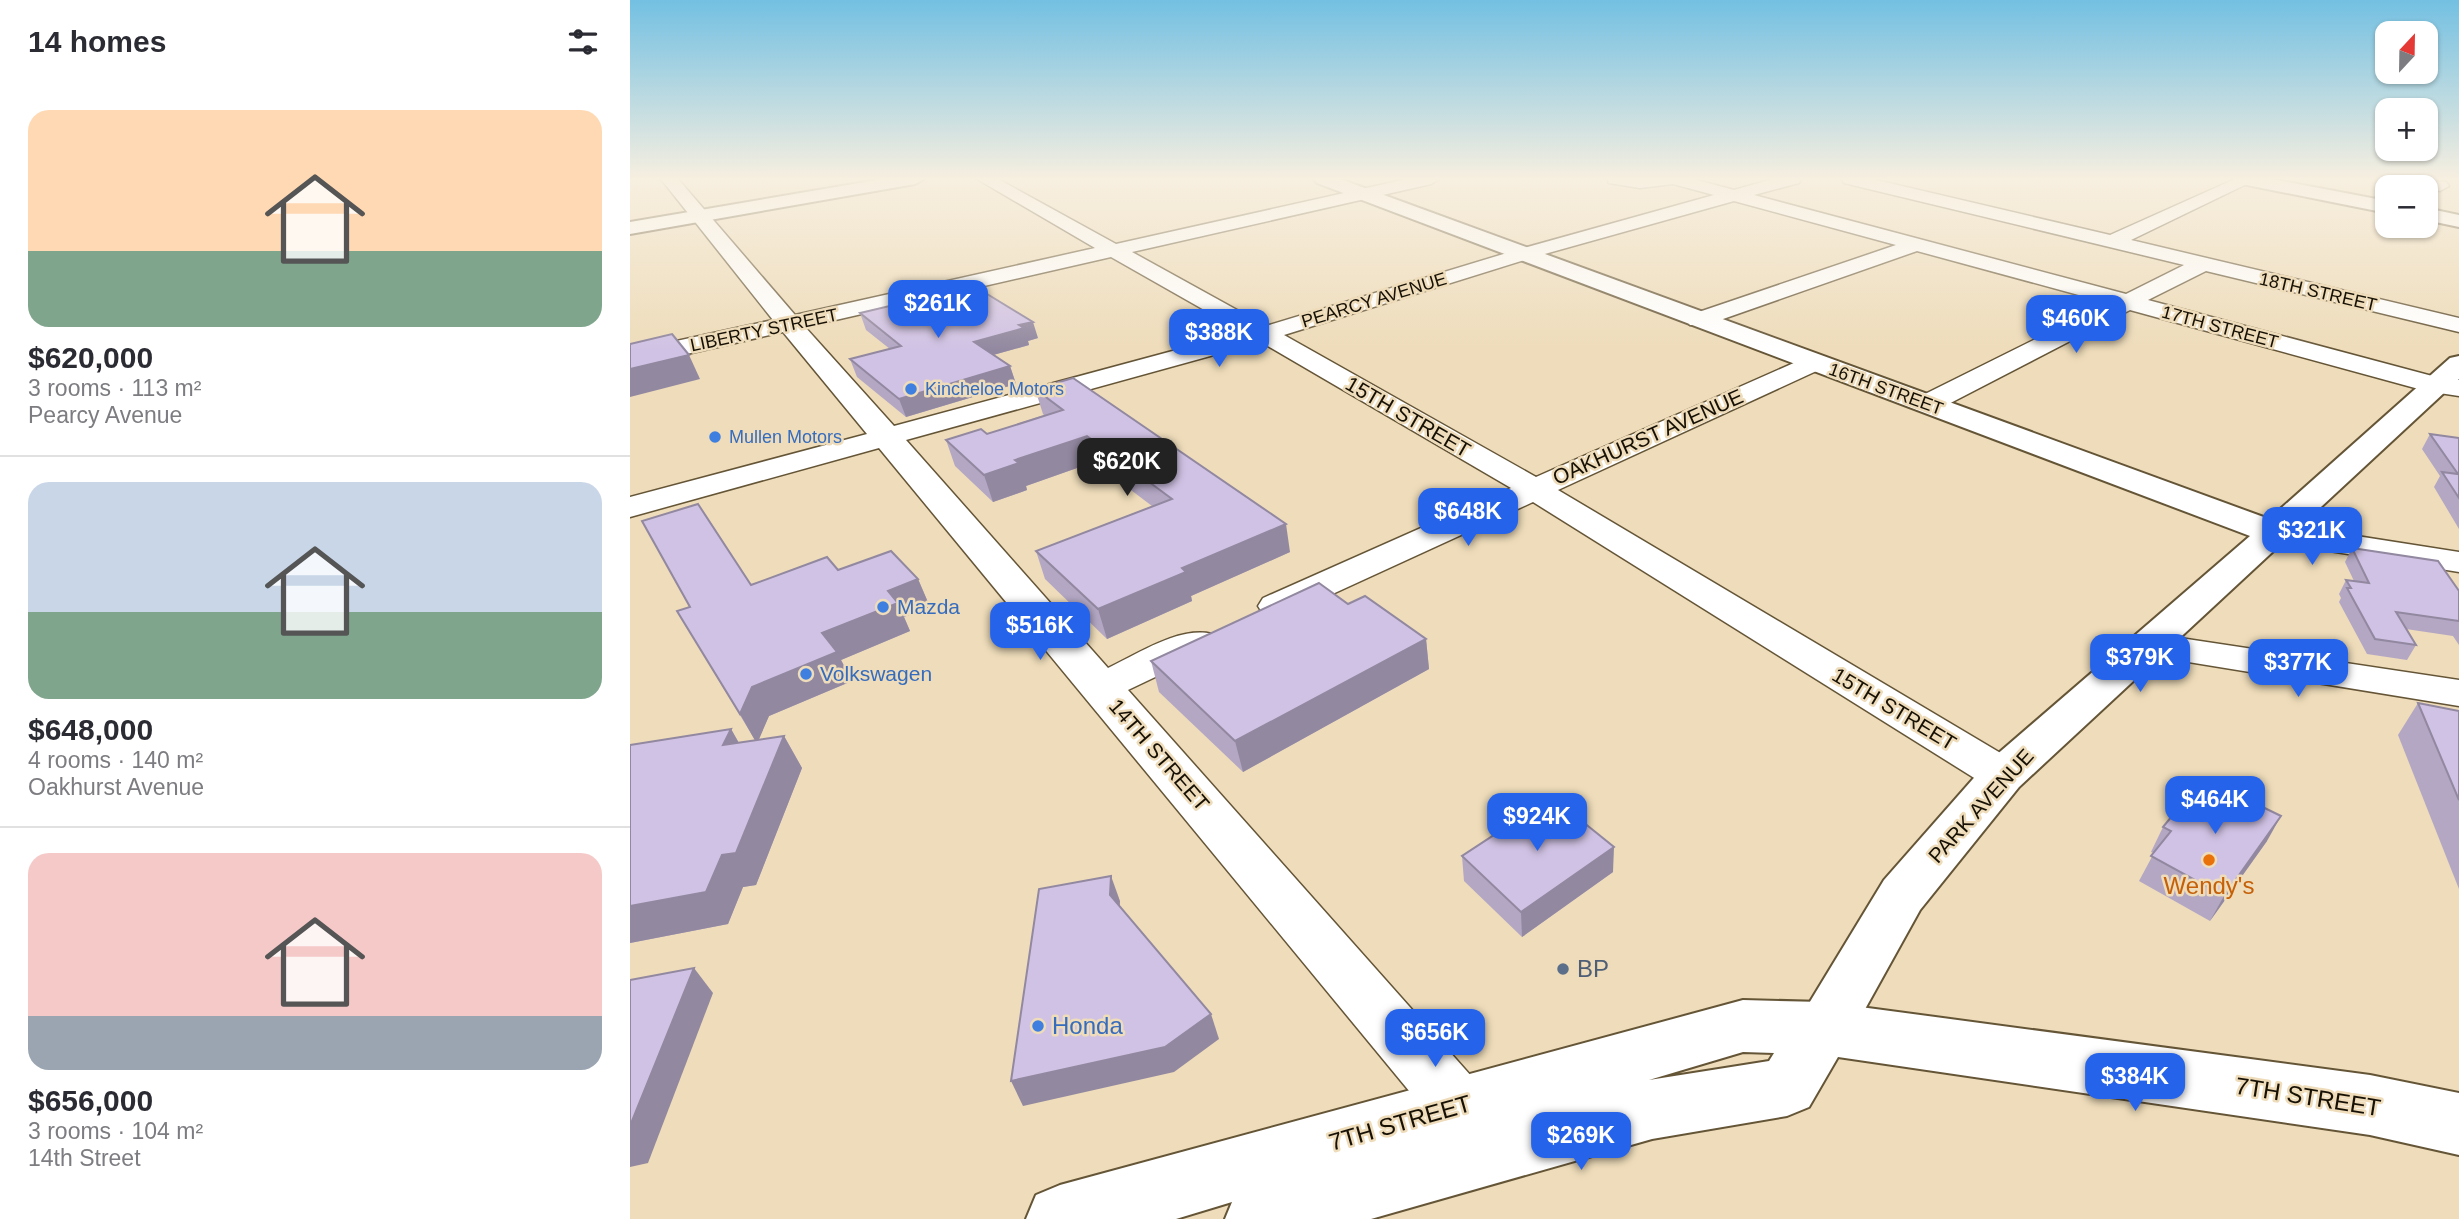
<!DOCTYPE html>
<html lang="en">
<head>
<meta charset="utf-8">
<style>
	body { margin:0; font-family:Arial,sans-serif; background:#f2f2f3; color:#2b2b33; height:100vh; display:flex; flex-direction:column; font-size:26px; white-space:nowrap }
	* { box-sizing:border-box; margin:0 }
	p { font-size:23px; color:#7c7c81 }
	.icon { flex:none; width:38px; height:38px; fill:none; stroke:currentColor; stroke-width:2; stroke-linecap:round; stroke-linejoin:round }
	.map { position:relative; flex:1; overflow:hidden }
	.sheet { display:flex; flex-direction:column; background:#fff; width:630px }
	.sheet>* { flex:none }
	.needle { width:46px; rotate:22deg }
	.fabs { position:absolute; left:1745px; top:21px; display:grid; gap:14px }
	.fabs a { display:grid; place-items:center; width:63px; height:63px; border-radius:14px; background:#fff; box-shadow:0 2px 5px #0004; font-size:35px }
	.price { position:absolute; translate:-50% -60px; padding:0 16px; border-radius:14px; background:#2563eb; color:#fff; font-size:23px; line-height:46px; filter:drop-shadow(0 2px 4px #0008) }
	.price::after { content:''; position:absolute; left:50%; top:42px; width:21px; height:16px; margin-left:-10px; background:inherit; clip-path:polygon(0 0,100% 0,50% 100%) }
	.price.on { background:#222; color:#fff }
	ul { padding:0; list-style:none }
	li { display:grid; align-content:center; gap:14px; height:371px; padding:0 28px }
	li+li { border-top:2px solid #e1e1e2 }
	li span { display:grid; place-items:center; height:217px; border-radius:21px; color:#555 }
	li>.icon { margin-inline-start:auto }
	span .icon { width:126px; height:126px; fill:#fffc; stroke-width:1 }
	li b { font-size:30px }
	h2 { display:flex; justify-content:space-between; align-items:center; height:84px; padding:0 28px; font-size:30px }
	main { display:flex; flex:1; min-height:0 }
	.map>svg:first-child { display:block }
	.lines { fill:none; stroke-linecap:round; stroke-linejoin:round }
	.minor-casing { stroke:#655537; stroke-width:3 }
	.tertiary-casing { stroke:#655537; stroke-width:4 }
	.secondary-casing { stroke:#655537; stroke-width:4 }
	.minor { fill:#fff; fill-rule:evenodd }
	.tertiary { fill:#fff; fill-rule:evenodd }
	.secondary { fill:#fff; fill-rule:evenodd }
	.wall { fill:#b3a7c4 }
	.shaded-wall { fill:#9288a0 }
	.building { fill:#d0c2e4; stroke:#9288a0; stroke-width:2 }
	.shop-dot { fill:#3f7fe0; stroke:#eedcba; stroke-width:2.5 }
	.food-dot { fill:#e8710a; stroke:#eedcba; stroke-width:2.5 }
	.service-dot { fill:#5c6f8a; stroke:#eedcba; stroke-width:2.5 }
	.labels { text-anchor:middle; stroke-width:5; stroke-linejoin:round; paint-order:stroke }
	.far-street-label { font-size:18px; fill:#161005; stroke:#eedcba }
	.far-shop-label { font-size:18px; fill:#366cbe; stroke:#eedcba; text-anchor:start }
	.street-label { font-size:21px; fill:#161005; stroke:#eedcba }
	.shop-label { font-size:21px; fill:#366cbe; stroke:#eedcba; text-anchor:start }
	.near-food-label { font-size:24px; fill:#c56008; stroke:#eedcba }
	.near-service-label { font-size:24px; fill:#4e5e75; stroke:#eedcba; text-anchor:start }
	.near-shop-label { font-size:24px; fill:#366cbe; stroke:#eedcba; text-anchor:start }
	.near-street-label { font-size:24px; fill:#161005; stroke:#eedcba }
</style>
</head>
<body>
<main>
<section class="sheet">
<h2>14 homes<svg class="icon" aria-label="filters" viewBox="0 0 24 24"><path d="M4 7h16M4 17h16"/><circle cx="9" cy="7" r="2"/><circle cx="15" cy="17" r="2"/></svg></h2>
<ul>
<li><span style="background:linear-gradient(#ffd9b3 65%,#7fa58c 0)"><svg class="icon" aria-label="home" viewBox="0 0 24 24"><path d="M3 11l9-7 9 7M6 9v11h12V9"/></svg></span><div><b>$620,000</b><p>3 rooms · 113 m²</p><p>Pearcy Avenue</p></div></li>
<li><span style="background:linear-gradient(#c9d6e8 60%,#7fa58c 0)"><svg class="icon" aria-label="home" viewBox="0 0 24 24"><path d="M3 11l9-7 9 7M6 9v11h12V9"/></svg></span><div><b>$648,000</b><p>4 rooms · 140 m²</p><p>Oakhurst Avenue</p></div></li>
<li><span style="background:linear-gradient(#f6c9c9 75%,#9aa5b1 0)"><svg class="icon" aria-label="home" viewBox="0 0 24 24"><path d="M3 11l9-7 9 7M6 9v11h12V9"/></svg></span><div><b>$656,000</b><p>3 rooms · 104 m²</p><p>14th Street</p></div></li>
</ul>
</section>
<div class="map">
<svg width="1829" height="1219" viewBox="0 0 1829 1219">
	<rect width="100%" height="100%" fill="#eedcba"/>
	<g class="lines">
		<g class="minor-casing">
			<g id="minor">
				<path d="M31,179H48L165,315L465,248L347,179H368L486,244L777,179H809L801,184L502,252L636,326L890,249L1084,195L1043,184L1010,188L979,183L977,179H1063L1104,190L1143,179H1171L1169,183L1124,195L1496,294L1554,265L1214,183L1212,179H1242L1480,235L1605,179H1627L1501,240L1829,318V332L1576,271L1518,300L1806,377L1829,380V396L1796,391L1500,310L1307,410H1287L1283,404L1287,398L1478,303L1287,251L1076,325H1060L1056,320L1060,315L1266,245L1104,201L904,257L654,335L906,477L1175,358H1193L1197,363L1193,368L928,490L1389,764L1395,775L1389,786L1373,791L1357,786L903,502L659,614L646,617L633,614L628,606L633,598L881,488L631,342L276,440L478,668C508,654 549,626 582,634L587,642L582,650L498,690L850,1086L859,1106L850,1126L829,1134L808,1126L249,448L0,517V497L237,434L153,332L0,367V351L143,320ZM481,257L613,332L264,426L175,327Z"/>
				<path d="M1766,179L1816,182L1819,186L1810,191L1768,183Z"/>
				<path d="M1644,523L1829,552V572L1632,540L1627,533L1632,526Z"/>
				<path d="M1517,633L1829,680V706L1503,653L1498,645L1503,637Z"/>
			</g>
		</g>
		<g class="tertiary-casing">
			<g id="tertiary">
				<path d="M253,179H294L285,184L0,234V222Z"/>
				<path d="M684,179H710L1639,519L1820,358L1829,356V379L1389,787L1290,910L1214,1047L1193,1054L1172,1047L1164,1028L1254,880L1357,763L1620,536L687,183Z"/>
				<path d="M1603,179H1641L1757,201V213L1612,184Z"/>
				<path d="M1796,208L1829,215V227L1796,220Z"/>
			</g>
		</g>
		<g class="secondary-casing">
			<path id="secondary" d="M1113,1000L1193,1002L1740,1075L1829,1093V1155L1740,1135L1208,1057L1179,1107L1157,1116L1022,1139L741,1219H595L602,1202L546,1219H396L406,1195L430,1185ZM1113,1052L1144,1053L1139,1061L1019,1080Z"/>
		</g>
		<use href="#minor" class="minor"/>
		<use href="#tertiary" class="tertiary"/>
		<use href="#secondary" class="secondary"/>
	</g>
	<g class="wall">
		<path d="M230,313L408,338L398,341L399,345L363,355L380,366L386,384L276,417L227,377L220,359L260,349L236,330Z"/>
		<path d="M405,389L660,552L561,596L562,601L477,639L415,579L406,551L522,506L464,462L396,486L397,490L363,502L325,466L316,440L357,434L414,415L413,414Z"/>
		<path d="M1800,434L1829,438V529L1804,487L1810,476L1792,449Z"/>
		<path d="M1722,548L1829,591V645L1823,636L1776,629L1786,645L1777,660L1737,654L1709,602L1711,598L1709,594L1716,580L1724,581L1715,562Z"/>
		<path d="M208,570L288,579L300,607L274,617L280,631L211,660L222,681L139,716L128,740L154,736L172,768L126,885L113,887L98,924L0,943V745L101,729L109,743L125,740L47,611Z"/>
		<path d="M718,604L796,639L799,669L613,772L529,692L521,661Z"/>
		<path d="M1788,703L1829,711V889L1768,735Z"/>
		<path d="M1533,827L1637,841L1580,921L1509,881L1524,853L1521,852Z"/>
		<path d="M832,856L983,872L892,937L834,881Z"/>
	</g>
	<g class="shaded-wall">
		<path d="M403,322L408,338L398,341L399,345L349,359L344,342L389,325Z"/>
		<path d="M59,355L70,379L0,397V369Z"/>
		<path d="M380,366L386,384L276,417L269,399Z"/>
		<path d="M457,436L464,462L396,486L397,490L363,502L354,475L385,460Z"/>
		<path d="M656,524L660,552L561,596L562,601L477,639L468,609L552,568Z"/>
		<path d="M288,579L300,607L274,617L280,631L211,660L222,681L139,716L127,744L110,714L122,687L192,633L258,591Z"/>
		<path d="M796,639L799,669L613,772L605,741Z"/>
		<path d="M101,729L119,761L93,745Z"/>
		<path d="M154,736L172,768L126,885L113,887L98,924L0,943V906L92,855Z"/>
		<path d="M1651,816L1637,841L1580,921L1594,896Z"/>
		<path d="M984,847L983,872L892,937L891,912Z"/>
		<path d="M481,876L490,901L489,921L480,895Z"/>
		<path d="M64,968L83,993L18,1163L0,1167V1126Z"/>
		<path d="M581,1014L589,1039L544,1072L393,1106L381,1081Z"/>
	</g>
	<g class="building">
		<path d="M344,286L403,322L389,325L394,328L344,342L380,366L269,399L220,359L271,346L230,313Z"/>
		<path d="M42,334L59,355L0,369V344Z"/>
		<path d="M443,378L656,524L552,568L556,572L468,609L406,551L542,499L457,436L385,460L389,463L354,475L316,440L351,429L357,434L433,410L405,389Z"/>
		<path d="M1800,434L1829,438V498L1812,472L1828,474Z"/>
		<path d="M68,504L121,585L197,557L208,570L261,551L288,579L258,591L268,603L192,633L207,652L122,687L110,714L47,611L60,607L12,521Z"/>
		<path d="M1722,548L1808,561L1829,591V621L1766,612L1786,645L1745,639L1717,588H1721L1716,580L1739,583Z"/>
		<path d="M689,583L718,604L735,596L796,639L605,741L521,661Z"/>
		<path d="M1788,703L1829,711V800Z"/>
		<path d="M101,729L93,745L154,736L106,853L92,855L76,892L0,906V745Z"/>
		<path d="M1573,778L1651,816L1594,896L1521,856L1541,831L1533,827Z"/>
		<path d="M922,797L984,847L891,912L832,856Z"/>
		<path d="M481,876L480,895L581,1014L535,1047L381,1081L409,889Z"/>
		<path d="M64,968L0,1126V980Z"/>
	</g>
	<linearGradient id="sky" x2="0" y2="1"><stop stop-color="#73c0e2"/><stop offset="0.51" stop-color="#f7efe0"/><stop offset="1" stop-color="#f7efe0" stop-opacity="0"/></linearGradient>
	<rect width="1829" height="350" fill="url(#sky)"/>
	<g class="shop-dot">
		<circle cx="281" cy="389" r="7"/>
		<circle cx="85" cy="437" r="7"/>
		<circle cx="253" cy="607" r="7"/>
		<circle cx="176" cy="674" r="7"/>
		<circle cx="408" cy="1026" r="7"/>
	</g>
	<circle class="food-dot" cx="1579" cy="860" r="7"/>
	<circle class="service-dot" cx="933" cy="969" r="7"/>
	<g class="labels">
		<g class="far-street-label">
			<text transform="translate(1688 292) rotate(13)" y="6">18TH STREET</text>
			<text transform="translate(744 300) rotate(-17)" y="6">PEARCY AVENUE</text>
			<text transform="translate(1590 327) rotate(15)" y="6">17TH STREET</text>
			<text transform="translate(134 330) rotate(-12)" y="6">LIBERTY STREET</text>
			<text transform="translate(1256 389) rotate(20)" y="6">16TH STREET</text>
		</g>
		<g class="far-shop-label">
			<text x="295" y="395">Kincheloe Motors</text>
			<text x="99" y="443">Mullen Motors</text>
		</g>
		<g class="street-label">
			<text transform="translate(778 417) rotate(30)" y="7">15TH STREET</text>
			<text transform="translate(1018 437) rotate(-24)" y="7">OAKHURST AVENUE</text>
			<text transform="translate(1264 709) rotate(31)" y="7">15TH STREET</text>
			<text transform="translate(529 755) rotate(49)" y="7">14TH STREET</text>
			<text transform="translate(1351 806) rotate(-48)" y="7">PARK AVENUE</text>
		</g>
		<g class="shop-label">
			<text x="267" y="614">Mazda</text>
			<text x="190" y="681">Volkswagen</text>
		</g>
		<g class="near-food-label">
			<text x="1579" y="894">Wendy's</text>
		</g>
		<g class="near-service-label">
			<text x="947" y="977">BP</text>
		</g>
		<g class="near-shop-label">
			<text x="422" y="1034">Honda</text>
		</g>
		<g class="near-street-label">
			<text transform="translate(1678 1097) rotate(9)" y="8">7TH STREET</text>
			<text transform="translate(770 1123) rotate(-16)" y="8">7TH STREET</text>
		</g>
	</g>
</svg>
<div class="fabs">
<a><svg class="needle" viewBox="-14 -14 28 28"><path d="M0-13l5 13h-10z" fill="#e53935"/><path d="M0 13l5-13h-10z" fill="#7c7c81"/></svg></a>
<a>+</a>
<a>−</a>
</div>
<b class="price" style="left:308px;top:340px">$261K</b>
<b class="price" style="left:1446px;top:355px">$460K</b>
<b class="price" style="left:589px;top:369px">$388K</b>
<b class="price on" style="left:497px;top:498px">$620K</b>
<b class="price" style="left:838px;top:548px">$648K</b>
<b class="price" style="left:1682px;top:567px">$321K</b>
<b class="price" style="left:410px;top:662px">$516K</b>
<b class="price" style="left:1510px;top:694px">$379K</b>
<b class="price" style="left:1668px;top:699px">$377K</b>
<b class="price" style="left:1585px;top:836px">$464K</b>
<b class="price" style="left:907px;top:853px">$924K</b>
<b class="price" style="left:805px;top:1069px">$656K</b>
<b class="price" style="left:1505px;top:1113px">$384K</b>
<b class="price" style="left:951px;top:1172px">$269K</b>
</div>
</main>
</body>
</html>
